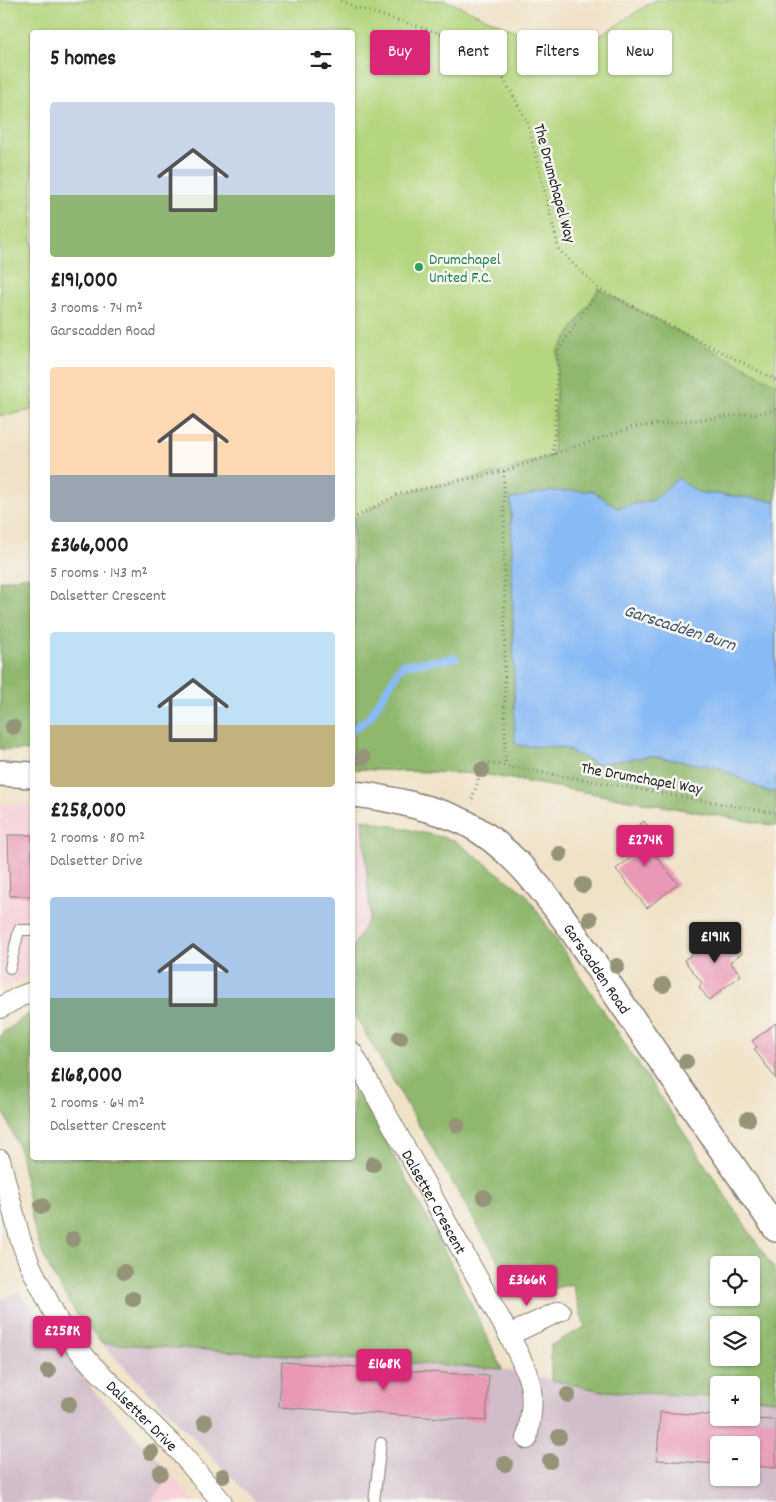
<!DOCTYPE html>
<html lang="en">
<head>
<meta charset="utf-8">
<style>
	body { margin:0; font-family:Dekko,sans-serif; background:#f2f2f2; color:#222; height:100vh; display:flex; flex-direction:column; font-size:19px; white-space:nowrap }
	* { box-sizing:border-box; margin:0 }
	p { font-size:16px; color:#767676 }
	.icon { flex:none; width:28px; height:28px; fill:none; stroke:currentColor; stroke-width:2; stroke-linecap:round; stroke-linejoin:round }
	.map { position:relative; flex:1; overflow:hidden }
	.sheet { position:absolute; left:30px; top:30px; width:325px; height:1130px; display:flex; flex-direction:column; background:#fff; border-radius:5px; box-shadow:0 1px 4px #0004 }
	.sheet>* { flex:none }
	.hud { position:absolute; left:370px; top:30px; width:330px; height:45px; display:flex; gap:10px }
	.buttons { position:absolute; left:710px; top:1256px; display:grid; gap:10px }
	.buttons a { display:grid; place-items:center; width:50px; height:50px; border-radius:5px; background:#fff; box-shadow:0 1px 4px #0004; font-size:25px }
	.price { position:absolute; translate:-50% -42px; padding:0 11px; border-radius:5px; background:#db2777; color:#fff; font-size:16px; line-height:32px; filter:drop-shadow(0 1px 2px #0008) }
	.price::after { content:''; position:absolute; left:50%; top:30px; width:15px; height:11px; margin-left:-8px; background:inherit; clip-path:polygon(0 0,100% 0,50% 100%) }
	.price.selected { background:#222; color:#fff }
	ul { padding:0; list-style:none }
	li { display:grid; align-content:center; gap:10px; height:265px; padding:0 20px }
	li span { display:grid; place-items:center; height:155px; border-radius:5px; color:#555 }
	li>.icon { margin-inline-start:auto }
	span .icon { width:90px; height:90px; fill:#fffc; stroke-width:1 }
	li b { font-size:21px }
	h2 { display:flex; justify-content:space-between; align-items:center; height:60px; padding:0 20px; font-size:21px }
	.chip { padding:0 18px; border-radius:5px; background:#fff; box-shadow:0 1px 4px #0004; font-size:18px; line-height:45px }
	.chip.selected { background:#db2777; color:#fff }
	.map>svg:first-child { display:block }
	.built { fill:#f6cfd6 }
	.industrial { fill:#d1bdc9; fill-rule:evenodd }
	.green { fill:#b4d67e; stroke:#68794d }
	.forest { fill:#8fb76d; stroke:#566a44; fill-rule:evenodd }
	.water { fill:#88baf5; stroke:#526b88 }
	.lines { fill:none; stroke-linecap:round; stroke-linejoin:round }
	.stream { stroke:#88baf5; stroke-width:8 }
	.building { fill:#e998b5 }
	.service-casing { stroke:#867f72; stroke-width:12 }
	.minor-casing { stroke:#867f72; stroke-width:22 }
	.tertiary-casing { stroke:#867f72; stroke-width:28 }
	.path { stroke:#867f72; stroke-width:3; stroke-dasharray:1 4; stroke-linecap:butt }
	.service { stroke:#fff; stroke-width:10 }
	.minor { stroke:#fff; stroke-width:20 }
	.tertiary { stroke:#fff; stroke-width:25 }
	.tree { fill:#959479 }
	.leisure-dot { fill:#2e9e5b; stroke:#f6f6f2; stroke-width:2 }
	.labels { text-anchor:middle; stroke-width:5; stroke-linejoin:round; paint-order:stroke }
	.street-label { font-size:16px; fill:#1c1c1c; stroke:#f6f6f2 }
	.leisure-label { font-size:16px; fill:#27864d; stroke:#f6f6f2; text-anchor:start }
	.water-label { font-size:18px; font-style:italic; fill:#425368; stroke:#f6f6f2 }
</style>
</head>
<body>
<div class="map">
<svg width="776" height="1502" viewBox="0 0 776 1502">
	<rect width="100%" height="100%" fill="#f6f6f2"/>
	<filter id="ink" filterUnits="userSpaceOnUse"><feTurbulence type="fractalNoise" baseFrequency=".02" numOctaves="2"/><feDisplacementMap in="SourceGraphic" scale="10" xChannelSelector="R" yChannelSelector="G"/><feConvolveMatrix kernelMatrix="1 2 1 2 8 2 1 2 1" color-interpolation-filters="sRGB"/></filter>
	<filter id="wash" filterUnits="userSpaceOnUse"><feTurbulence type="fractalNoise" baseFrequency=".0096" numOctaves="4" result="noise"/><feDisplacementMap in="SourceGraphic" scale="20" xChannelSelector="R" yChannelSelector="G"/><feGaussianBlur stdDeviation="1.12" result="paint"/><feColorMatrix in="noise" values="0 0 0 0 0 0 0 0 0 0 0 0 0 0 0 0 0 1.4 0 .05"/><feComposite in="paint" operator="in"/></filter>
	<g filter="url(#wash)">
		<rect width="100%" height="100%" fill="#f0e2c7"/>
		<g class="built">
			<path d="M0,804L32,805V975L0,989Z"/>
			<path d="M353,818L363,819L370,917L353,946Z"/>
			<path d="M171,1474L195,1502H151Z"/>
		</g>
		<g class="industrial">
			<path d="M19,1292L94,1391L171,1474L151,1502H0V1300Z"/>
			<path d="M101,1343L502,1369L603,1391L719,1397V1418H751V1398L776,1400V1502H256ZM719,1445H751V1478H719Z"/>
		</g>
		<path class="green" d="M0,0H445L570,55L655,0H776V826L483,774L353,769L352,32H32V410L0,416Z"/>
		<g class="forest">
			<path d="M599,289L776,384V501L697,492L678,478L654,500L617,508L593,491L511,499L515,743L523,746L562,747L597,764L651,756L720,768L765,791L776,792V826L483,774L353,769V519L398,494L504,471L553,455L558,351Z"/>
			<path d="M29,576H32V744L30,751L0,749V581Z"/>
			<path d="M363,819L454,840L526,894L776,1272V1400L751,1398V1385H719V1397L603,1391L551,1380V1345L585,1327L572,1284L519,1297L353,1012V946L370,917ZM719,1265H751V1298H719ZM719,1325H751V1358H719Z"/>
			<path d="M32,1013V1158H352L353,1084C406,1176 457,1271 502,1369L101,1343L75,1312L55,1279L42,1253L33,1224L20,1152L0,1102V1035L25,1016Z"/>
		</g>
		<path class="water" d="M678,478L697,492L776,501V792L765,791L720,768L651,756L597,764L562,747L523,746L515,743L511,499L549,491H593L617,508L654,500Z"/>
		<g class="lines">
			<path class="stream" d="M352,730L369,718L402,665L455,658"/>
		</g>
		<g id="blocks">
			<g class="building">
				<path d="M644,821L658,839L648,846L678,884L647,908L616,869L632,857L619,840Z"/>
				<path d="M8,835H32V896H10Z"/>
				<path d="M724,930L742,953L730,962L741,975L709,1000L699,987L702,983L684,960Z"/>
				<path d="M776,1023V1079L754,1049L757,1047L752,1041Z"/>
				<path d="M282,1362L489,1376L486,1421L279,1407Z"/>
				<path d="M660,1412L719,1416V1418L776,1420V1468L751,1466V1445H719V1464L657,1460Z"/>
			</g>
		</g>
	</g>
	<g filter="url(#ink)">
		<use href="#blocks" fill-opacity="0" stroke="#867f72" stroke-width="1"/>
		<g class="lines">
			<g class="service-casing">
				<g id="service">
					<path d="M10,968L19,930H32"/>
					<path d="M374,1502L381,1443"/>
				</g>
			</g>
			<g class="minor-casing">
				<g id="minor">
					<path d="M0,1008L19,997L32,992"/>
					<path id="s1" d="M352,1052L509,1335C517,1352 528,1370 531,1389C533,1406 530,1422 527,1439"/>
					<path id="s2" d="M0,1160L20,1238L30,1265L64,1333L92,1365L179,1451L222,1502"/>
					<path d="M509,1335L560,1311"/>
				</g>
			</g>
			<g class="tertiary-casing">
				<g id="tertiary">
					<path d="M0,773L32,775"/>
					<path id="s3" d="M352,794C371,795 388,799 405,803C425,808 445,813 464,822C508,844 539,886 567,923L776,1229"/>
				</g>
			</g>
			<g class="path">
				<path d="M341,0L354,7L459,39L497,67L527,121L559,250L599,289L776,380"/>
				<path d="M553,455L558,351L599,289"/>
				<path d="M504,471L505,766"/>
				<path d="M352,519L398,494L504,471L633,427L767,412L776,409"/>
				<path d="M472,799L477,784L482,762L776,813"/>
			</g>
			<use href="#service" class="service"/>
			<use href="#minor" class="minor"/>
			<use href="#tertiary" class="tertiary"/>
		</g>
		<g class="tree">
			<circle cx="13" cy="727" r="8"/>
			<circle cx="363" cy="758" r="8"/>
			<circle cx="482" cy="770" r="8"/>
			<circle cx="560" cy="854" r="8"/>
			<circle cx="583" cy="885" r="8"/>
			<circle cx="590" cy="919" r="8"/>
			<circle cx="617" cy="966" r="8"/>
			<circle cx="663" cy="985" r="8"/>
			<circle cx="400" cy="1038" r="8"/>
			<circle cx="686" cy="1062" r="8"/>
			<circle cx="748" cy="1119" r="8"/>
			<circle cx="457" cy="1125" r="8"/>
			<circle cx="373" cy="1164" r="8"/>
			<circle cx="484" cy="1197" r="8"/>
			<circle cx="42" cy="1206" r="8"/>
			<circle cx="73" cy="1239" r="8"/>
			<circle cx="124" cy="1272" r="8"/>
			<circle cx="550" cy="1281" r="8"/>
			<circle cx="133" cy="1299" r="8"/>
			<circle cx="48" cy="1371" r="8"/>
			<circle cx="568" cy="1395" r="8"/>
			<circle cx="69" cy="1404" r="8"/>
			<circle cx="205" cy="1422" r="8"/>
			<circle cx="559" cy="1437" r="8"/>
			<circle cx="151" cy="1452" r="8"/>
			<circle cx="550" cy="1461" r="8"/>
			<circle cx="505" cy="1464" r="8"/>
			<circle cx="160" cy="1473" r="8"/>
			<circle cx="223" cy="1476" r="8"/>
		</g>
	</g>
	<circle class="leisure-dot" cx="419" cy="267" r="5"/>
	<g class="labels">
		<g class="street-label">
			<text transform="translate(556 183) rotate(75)" y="6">The Drumchapel Way</text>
			<text transform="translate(642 777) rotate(10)" y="6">The Drumchapel Way</text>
			<text dy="6" stroke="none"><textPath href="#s3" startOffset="316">Garscadden Road</textPath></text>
			<text dy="6" stroke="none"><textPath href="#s1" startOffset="171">Dalsetter Crescent</textPath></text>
			<text dy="6" stroke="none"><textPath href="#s2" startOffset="299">Dalsetter Drive</textPath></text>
		</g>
		<g class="leisure-label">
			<text x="429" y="264">Drumchapel<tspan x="429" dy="18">United F.C.</tspan></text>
		</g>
		<g class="water-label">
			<text transform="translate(680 627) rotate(18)" y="6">Garscadden Burn</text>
		</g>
	</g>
</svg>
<div class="buttons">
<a><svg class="icon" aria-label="locate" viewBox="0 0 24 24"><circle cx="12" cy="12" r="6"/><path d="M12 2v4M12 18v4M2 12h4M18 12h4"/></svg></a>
<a><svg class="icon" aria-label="layers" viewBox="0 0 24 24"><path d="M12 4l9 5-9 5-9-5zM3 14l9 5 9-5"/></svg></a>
<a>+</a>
<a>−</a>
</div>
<b class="price" style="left:645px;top:867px">£274K</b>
<b class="price selected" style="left:715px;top:964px">£191K</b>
<b class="price" style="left:527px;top:1307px">£366K</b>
<b class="price" style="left:62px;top:1358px">£258K</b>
<b class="price" style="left:384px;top:1391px">£168K</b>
<div class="hud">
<a class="chip selected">Buy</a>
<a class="chip">Rent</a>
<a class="chip">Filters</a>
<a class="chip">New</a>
</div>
<section class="sheet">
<h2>5 homes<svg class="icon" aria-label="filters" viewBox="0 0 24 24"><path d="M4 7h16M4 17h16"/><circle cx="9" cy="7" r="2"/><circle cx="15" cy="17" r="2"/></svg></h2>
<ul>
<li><span style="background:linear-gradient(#c9d6e8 60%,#8fb573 0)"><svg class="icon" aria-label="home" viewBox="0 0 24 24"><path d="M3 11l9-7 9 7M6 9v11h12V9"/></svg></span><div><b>£191,000</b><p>3 rooms · 74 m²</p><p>Garscadden Road</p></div></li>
<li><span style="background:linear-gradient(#ffd9b3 70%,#9aa5b1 0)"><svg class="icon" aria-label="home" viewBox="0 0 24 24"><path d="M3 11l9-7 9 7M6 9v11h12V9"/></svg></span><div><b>£366,000</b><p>5 rooms · 143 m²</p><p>Dalsetter Crescent</p></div></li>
<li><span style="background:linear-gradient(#bfe0f5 60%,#c2b280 0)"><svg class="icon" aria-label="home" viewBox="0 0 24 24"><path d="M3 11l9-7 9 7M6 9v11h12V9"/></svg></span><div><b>£258,000</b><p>2 rooms · 80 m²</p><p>Dalsetter Drive</p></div></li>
<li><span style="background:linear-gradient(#a9c7e8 65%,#7fa58c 0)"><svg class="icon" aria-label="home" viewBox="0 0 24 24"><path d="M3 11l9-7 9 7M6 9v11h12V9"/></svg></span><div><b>£168,000</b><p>2 rooms · 64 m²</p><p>Dalsetter Crescent</p></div></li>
</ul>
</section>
</div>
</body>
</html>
